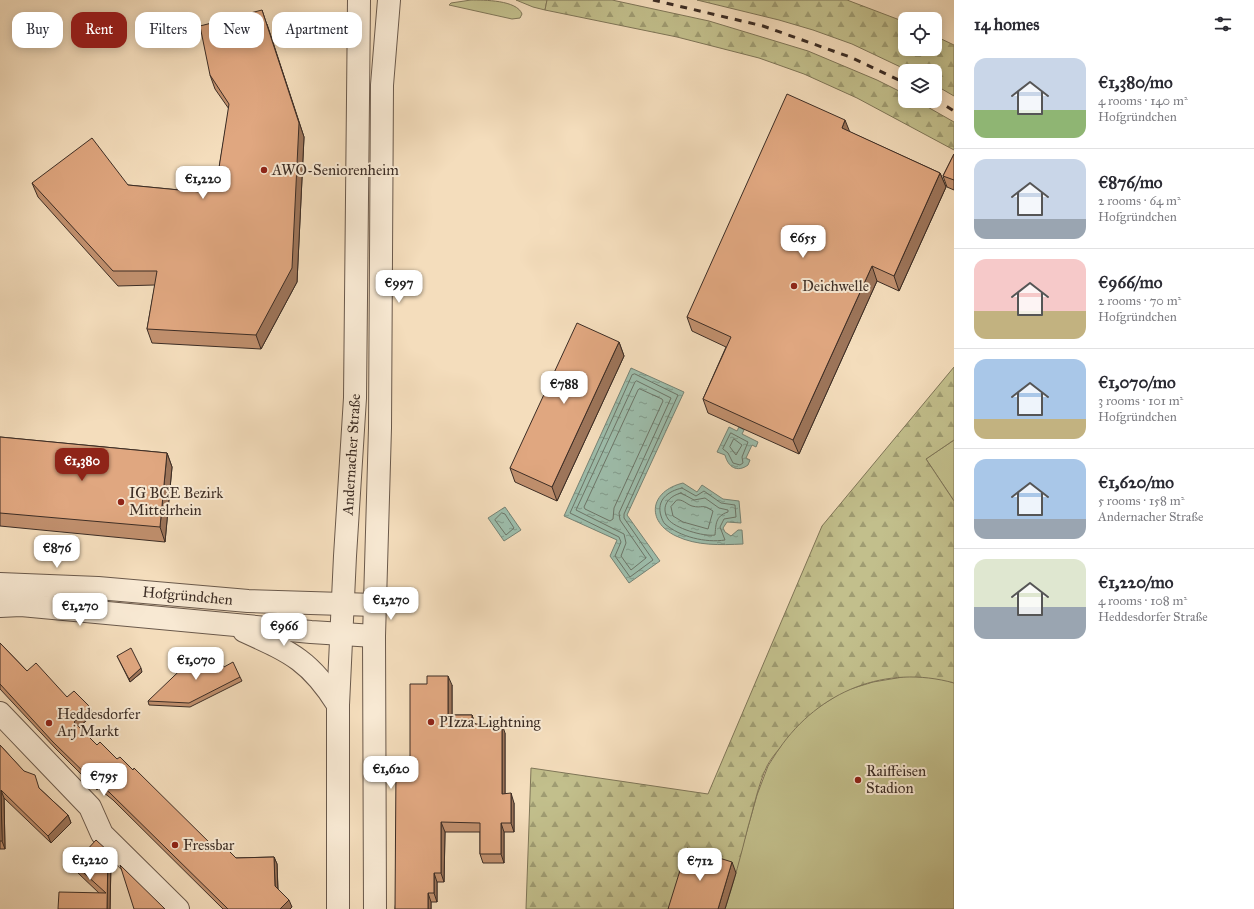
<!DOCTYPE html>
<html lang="en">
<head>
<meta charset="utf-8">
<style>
	body { margin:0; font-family:"IM FELL Great Primer",serif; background:#f7f7f7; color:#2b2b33; height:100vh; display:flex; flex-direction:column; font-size:15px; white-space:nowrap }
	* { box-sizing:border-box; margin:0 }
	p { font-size:13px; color:#7c7c81 }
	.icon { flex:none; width:22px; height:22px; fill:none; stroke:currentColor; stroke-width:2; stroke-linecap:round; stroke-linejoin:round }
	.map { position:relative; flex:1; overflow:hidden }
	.panel { display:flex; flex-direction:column; background:#fff; width:300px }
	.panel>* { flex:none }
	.hud { position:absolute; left:12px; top:12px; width:380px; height:36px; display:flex; gap:8px }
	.controls { position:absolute; left:898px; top:12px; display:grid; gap:8px }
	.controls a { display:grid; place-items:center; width:44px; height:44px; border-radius:8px; background:#fff; box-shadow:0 2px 10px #0003; font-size:20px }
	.price { position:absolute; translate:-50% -34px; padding:0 9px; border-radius:8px; background:#fff; color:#222; font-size:13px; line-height:26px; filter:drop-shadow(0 1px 2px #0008) }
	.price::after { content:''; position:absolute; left:50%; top:24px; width:12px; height:9px; margin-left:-6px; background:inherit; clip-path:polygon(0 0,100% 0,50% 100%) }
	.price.selected { background:#8f2418; color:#fff }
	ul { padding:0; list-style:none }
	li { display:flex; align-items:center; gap:12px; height:100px; padding:0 20px }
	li+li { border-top:1px solid #e1e1e2 }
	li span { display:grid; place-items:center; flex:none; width:112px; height:80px; border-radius:12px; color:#555 }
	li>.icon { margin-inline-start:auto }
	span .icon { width:48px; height:48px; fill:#fffc; stroke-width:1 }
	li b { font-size:17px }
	h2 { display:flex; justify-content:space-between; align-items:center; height:48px; padding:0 20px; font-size:17px }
	.tag { padding:0 14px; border-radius:12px; background:#fff; box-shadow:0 2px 10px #0003; font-size:14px; line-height:36px }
	.tag.selected { background:#8f2418; color:#fff }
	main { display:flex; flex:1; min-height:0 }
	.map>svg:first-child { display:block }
	.grass { fill:#c2bf8c; stroke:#7f7658 }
	.forest { fill:url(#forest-firs); stroke:#7f7658 }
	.water { fill:url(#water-ripples); stroke:#768375 }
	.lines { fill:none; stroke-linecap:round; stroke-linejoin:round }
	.shore { stroke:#6c7568; stroke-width:1 }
	.minor-casing { stroke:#6a594b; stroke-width:24 }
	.minor { stroke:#f8e9d3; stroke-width:22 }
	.rail { stroke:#3c2d25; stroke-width:3; stroke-dasharray:7 7; stroke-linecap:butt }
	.wall { fill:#c1906e; stroke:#3c2d25 }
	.shaded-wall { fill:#9d755a; stroke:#3c2d25 }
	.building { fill:#e0a780; stroke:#3c2d25 }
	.poi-dot { fill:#8f2418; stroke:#f8e9d3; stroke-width:1.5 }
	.labels { text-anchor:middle; stroke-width:4; stroke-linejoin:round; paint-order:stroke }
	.poi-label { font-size:15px; fill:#3c2d25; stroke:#f8e9d3; text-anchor:start }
	.street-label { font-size:15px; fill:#3c2d25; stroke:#f8e9d3 }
</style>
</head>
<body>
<main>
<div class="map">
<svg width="954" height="909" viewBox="0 0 954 909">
	<defs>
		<pattern id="forest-firs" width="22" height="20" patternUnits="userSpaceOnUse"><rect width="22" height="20" fill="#c2bf8c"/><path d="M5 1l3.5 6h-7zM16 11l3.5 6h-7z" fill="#9f9c72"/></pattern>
		<pattern id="water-ripples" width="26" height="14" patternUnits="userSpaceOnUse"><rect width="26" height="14" fill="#9dbdab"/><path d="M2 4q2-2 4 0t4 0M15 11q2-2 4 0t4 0" fill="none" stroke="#819a8b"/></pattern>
	</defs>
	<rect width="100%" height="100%" fill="#f4ddbc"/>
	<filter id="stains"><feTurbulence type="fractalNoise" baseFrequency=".005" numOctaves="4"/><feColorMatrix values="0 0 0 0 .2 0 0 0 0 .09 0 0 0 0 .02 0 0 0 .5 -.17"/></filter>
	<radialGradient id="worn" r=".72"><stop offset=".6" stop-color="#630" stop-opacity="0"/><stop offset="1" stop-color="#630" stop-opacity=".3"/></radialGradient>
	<g class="grass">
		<path d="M471,0C484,0 517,0 522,14L520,18L512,19L449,5L451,3Z"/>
		<path d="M516,0H547L545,10L533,7Z"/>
		<path d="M954,440V501L926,459Z"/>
		<path d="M909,676L939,678L954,683V909H725L757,795L768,766L787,736L811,712L844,691L873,682Z"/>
	</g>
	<g class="forest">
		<path d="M547,0H612L709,21L808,51L877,80L905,94V101H917L954,122V150L857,98L804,74L759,58L677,37L545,10Z"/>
		<path d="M697,0H847L905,22V49H935V36L954,45V96L935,85V71H909L852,44L813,30L779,20Z"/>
		<path d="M954,367V440L926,459L954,501V683C886,664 819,691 779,749C775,754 770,760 767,766C758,785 754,807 748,827C741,855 734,882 725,909H526L531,768L708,794L822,526Z"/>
	</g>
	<g class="water">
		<path d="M631,368L684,392L627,515L660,561L629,583L610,556L617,540L564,516Z"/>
		<path d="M729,427L737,431L739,427L744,430L742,434L758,442L756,447L752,445L746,458L750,460L748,465C737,473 728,467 725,455L717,452Z"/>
		<path d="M683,483L697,492L702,485L723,499L739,501L741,523L727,522L723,528L725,532L731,536L738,530H742L743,544C720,545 697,546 676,536C645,521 650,491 683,483Z"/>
		<path d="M505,507L521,530L504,541L488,518Z"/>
	</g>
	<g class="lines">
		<g class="shore">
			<path d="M635,374L678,395L624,514V518L653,560L630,577L615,556L621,542L619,537L570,513L632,375Z"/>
			<path d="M637,381L671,398L619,513L620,520L646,558L631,570L621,556L626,543L624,534L576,510L635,382Z"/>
			<path d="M640,389L662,399L663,401L614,508L613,519L610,521L585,509L584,507L638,390Z"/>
			<path d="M731,433L748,442L742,457L743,463L740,465L733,463L728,453L723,449Z"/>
			<path d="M734,439L742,445L736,455L730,447Z"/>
			<path d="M682,488L696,496L704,491L721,503L735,505L736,517L724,519L720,527L725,540C706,543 680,537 665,524C663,522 662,519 661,516C656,500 668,491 682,488Z"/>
			<path d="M681,493L694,500L705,498L719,508L728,510V512C715,516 716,525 715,535C704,537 674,528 668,519C660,506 669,496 681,493Z"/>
			<path d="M677,500C683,499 686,504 692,506C703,509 701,503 713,511L708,529L683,522L673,516L671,507Z"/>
			<path d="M502,513L505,514L514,528L506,535L495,520Z"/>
		</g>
		<g class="minor-casing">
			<g id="minor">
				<path id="s1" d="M0,584L98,588L248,601L375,605"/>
				<path d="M0,606L21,605L311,632L374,636"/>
				<path d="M244,631C290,652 310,660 338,705"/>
				<path d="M0,713L90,807L102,834L178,909"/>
				<path id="s2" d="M338,909V705L345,556L355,398L359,0"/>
				<path d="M375,909L374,636L380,428L382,85L389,0"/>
			</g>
		</g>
		<use href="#minor" class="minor"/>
		<g class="rail">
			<path d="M653,0L763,26L850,57L905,83"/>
			<path d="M935,99L954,111"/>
		</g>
	</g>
	<g class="wall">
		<path d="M267,24L304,137L297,282L261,349L152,343L147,329L155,285L118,286L38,197L32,183L128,185L200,192L218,174L229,109L215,89L210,75Z"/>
		<path d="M850,132L940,173L946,187L899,291L877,281L799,454L708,413L703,399L726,347L692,331L687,317Z"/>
		<path d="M954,154V190L947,187L943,176Z"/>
		<path d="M619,342L624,356L557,501L515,482L510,468Z"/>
		<path d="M0,437L167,453L172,467L165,542L0,526Z"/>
		<path d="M0,643L27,671L93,715L79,727L97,745L117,759L217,850L236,858L274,857L277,864L278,889L292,907L290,909H223L113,800L98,788L97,790L56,749L0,689Z"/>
		<path d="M117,656L142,672L130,682Z"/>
		<path d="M200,662L212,663L224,667L240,677L242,681L190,707L149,705L148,701Z"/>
		<path d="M452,685V715H472L475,724L505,733V794L514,803V832H504V863H483L480,854V832H445L444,882H437V902H431V909H395L410,767Z"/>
		<path d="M0,745L39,788L68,815L71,823L51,843L4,798L5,849H0Z"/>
		<path d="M111,861L110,909L99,893L78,873L74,864Z"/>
	</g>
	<g class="shaded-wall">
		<path d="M262,10L304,137L297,282L261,349L256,335Z"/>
		<path d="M845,120L851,135L842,128Z"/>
		<path d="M940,173L946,187L899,291L894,276Z"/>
		<path d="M872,266L877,281L799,454L793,440Z"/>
		<path d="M619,342L624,356L557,501L552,487Z"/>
		<path d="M167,453L172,467L165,542L160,527Z"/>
		<path d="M141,668L142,672L130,682L129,679Z"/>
		<path d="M448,676L452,685V724L448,715Z"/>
		<path d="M90,707L93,715L76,729L74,722Z"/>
		<path d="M472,715L475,724H472Z"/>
		<path d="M502,724L505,733V803L502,794Z"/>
		<path d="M96,781L98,788L97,790L94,782Z"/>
		<path d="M1,790L4,798L5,849L2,841Z"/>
		<path d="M511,793L514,803V832L511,823Z"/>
		<path d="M68,815L71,823L51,843L48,836Z"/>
		<path d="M441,822L445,832L444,882L441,873Z"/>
		<path d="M501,823L504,832V863L501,854Z"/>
		<path d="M108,851L111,861L110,909H107Z"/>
		<path d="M274,857L277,864L278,894L275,886Z"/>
		<path d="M732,862L736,873L725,909H718Z"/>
		<path d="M434,873L437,882V902L434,893Z"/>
		<path d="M428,893L431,902V909H428Z"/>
		<path d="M289,900L292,907L290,909H280Z"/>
	</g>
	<g class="building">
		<path d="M262,10L299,123L292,268L256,335L147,329L157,271H113L32,183L92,138L128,185L200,192L218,174L229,104L210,75L200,26Z"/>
		<path d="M787,94L845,120L842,128L940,173L894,276L872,266L793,440L703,399L731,337L687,317Z"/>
		<path d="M954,154V180L943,176Z"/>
		<path d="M577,323L619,342L552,487L510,468Z"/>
		<path d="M0,437L167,453L160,527L0,513Z"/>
		<path d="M0,643L27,671L36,663L67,697L74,691L90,707L74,722L97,745L100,742L117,759L120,757L133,770L134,768L217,850L222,844L236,858L274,857L275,886L289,900L280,909H228L110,793L96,781L94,782L53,742L0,684Z"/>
		<path d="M131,648L141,668L129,679L117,656Z"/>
		<path d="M197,654L200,662L209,657L212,663L220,659L224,667L233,662L240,677L189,703L148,701Z"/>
		<path d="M427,676H448V715H472V724H502V794L511,793V823H501V854H480V823L441,822V873H434V893H428V909H395L396,766L410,767V684H427Z"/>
		<path d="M0,745L24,771L35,775L39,788L68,815L48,836L1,790L2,841H0Z"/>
		<path d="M96,840L108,851L107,909H58L59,892L106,893L74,864Z"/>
		<path d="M687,848L732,862L718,909H668Z"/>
		<path d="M120,865L165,909H134Z"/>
	</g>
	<g class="poi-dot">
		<circle cx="264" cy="170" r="4"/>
		<circle cx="794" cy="286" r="4"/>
		<circle cx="121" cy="502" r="4"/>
		<circle cx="431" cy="722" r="4"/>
		<circle cx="49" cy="723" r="4"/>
		<circle cx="858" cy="780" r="4"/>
		<circle cx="175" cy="845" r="4"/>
	</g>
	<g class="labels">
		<g class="poi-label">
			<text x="272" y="175">AWO-Seniorenheim</text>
			<text x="802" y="291">Deichwelle</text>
			<text x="129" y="498">IG BCE Bezirk<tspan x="129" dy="17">Mittelrhein</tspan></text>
			<text x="57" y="719">Heddesdorfer<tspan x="57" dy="17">Arj Markt</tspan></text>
			<text x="439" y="727">PIzza Lightning</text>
			<text x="866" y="776">Raiffeisen<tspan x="866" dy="17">Stadion</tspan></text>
			<text x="183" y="850">Fressbar</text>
		</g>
		<g class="street-label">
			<text dy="5" stroke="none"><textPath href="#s2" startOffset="455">Andernacher Straße</textPath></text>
			<text dy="5" stroke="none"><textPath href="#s1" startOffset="188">Hofgründchen</textPath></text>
		</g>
	</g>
	<rect width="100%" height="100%" filter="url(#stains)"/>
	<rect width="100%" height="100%" fill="url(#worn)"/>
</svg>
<div class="controls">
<a><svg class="icon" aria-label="locate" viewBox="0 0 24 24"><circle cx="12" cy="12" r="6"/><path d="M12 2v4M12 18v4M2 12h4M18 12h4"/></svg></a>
<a><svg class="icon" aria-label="layers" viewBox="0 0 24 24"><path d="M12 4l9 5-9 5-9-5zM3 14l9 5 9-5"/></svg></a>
</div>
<b class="price" style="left:203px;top:200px">€1,220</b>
<b class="price" style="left:803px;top:259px">€655</b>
<b class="price" style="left:399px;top:304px">€997</b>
<b class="price" style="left:564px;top:405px">€788</b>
<b class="price selected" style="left:82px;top:482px">€1,380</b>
<b class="price" style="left:57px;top:569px">€876</b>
<b class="price" style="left:391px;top:621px">€1,270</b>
<b class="price" style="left:80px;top:627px">€1,270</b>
<b class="price" style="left:284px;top:647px">€966</b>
<b class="price" style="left:196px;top:681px">€1,070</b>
<b class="price" style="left:391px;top:790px">€1,620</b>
<b class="price" style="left:104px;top:797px">€795</b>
<b class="price" style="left:90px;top:881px">€1,220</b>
<b class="price" style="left:700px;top:882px">€712</b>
<div class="hud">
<a class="tag">Buy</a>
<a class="tag selected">Rent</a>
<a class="tag">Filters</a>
<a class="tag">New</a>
<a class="tag">Apartment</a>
</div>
</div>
<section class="panel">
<h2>14 homes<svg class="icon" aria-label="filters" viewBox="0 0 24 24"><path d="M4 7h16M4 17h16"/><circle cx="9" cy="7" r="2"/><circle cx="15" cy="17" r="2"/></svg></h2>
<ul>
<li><span style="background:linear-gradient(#c9d6e8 65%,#8fb573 0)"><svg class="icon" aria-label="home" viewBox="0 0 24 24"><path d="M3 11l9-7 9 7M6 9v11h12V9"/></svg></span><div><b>€1,380/mo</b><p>4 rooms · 140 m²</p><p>Hofgründchen</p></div></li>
<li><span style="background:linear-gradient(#c9d6e8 75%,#9aa5b1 0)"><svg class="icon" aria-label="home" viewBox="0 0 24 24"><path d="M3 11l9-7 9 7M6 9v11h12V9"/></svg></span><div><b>€876/mo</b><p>2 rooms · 64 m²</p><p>Hofgründchen</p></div></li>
<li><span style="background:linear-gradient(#f6c9c9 65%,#c2b280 0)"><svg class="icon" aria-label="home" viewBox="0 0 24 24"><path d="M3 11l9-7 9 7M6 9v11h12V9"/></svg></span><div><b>€966/mo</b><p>2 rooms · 70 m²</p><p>Hofgründchen</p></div></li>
<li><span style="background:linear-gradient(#a9c7e8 75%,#c2b280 0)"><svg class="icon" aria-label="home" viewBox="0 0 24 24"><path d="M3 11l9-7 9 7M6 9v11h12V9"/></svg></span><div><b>€1,070/mo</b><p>3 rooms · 101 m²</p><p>Hofgründchen</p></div></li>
<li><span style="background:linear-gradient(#a9c7e8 75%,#9aa5b1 0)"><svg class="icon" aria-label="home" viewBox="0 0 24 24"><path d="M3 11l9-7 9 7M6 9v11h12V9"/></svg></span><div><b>€1,620/mo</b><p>5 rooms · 158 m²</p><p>Andernacher Straße</p></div></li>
<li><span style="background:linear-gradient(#dfe7d0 60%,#9aa5b1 0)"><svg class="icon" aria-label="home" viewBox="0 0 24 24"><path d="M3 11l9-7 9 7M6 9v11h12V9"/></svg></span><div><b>€1,220/mo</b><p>4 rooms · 108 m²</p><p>Heddesdorfer Straße</p></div></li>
</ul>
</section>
</main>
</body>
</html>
